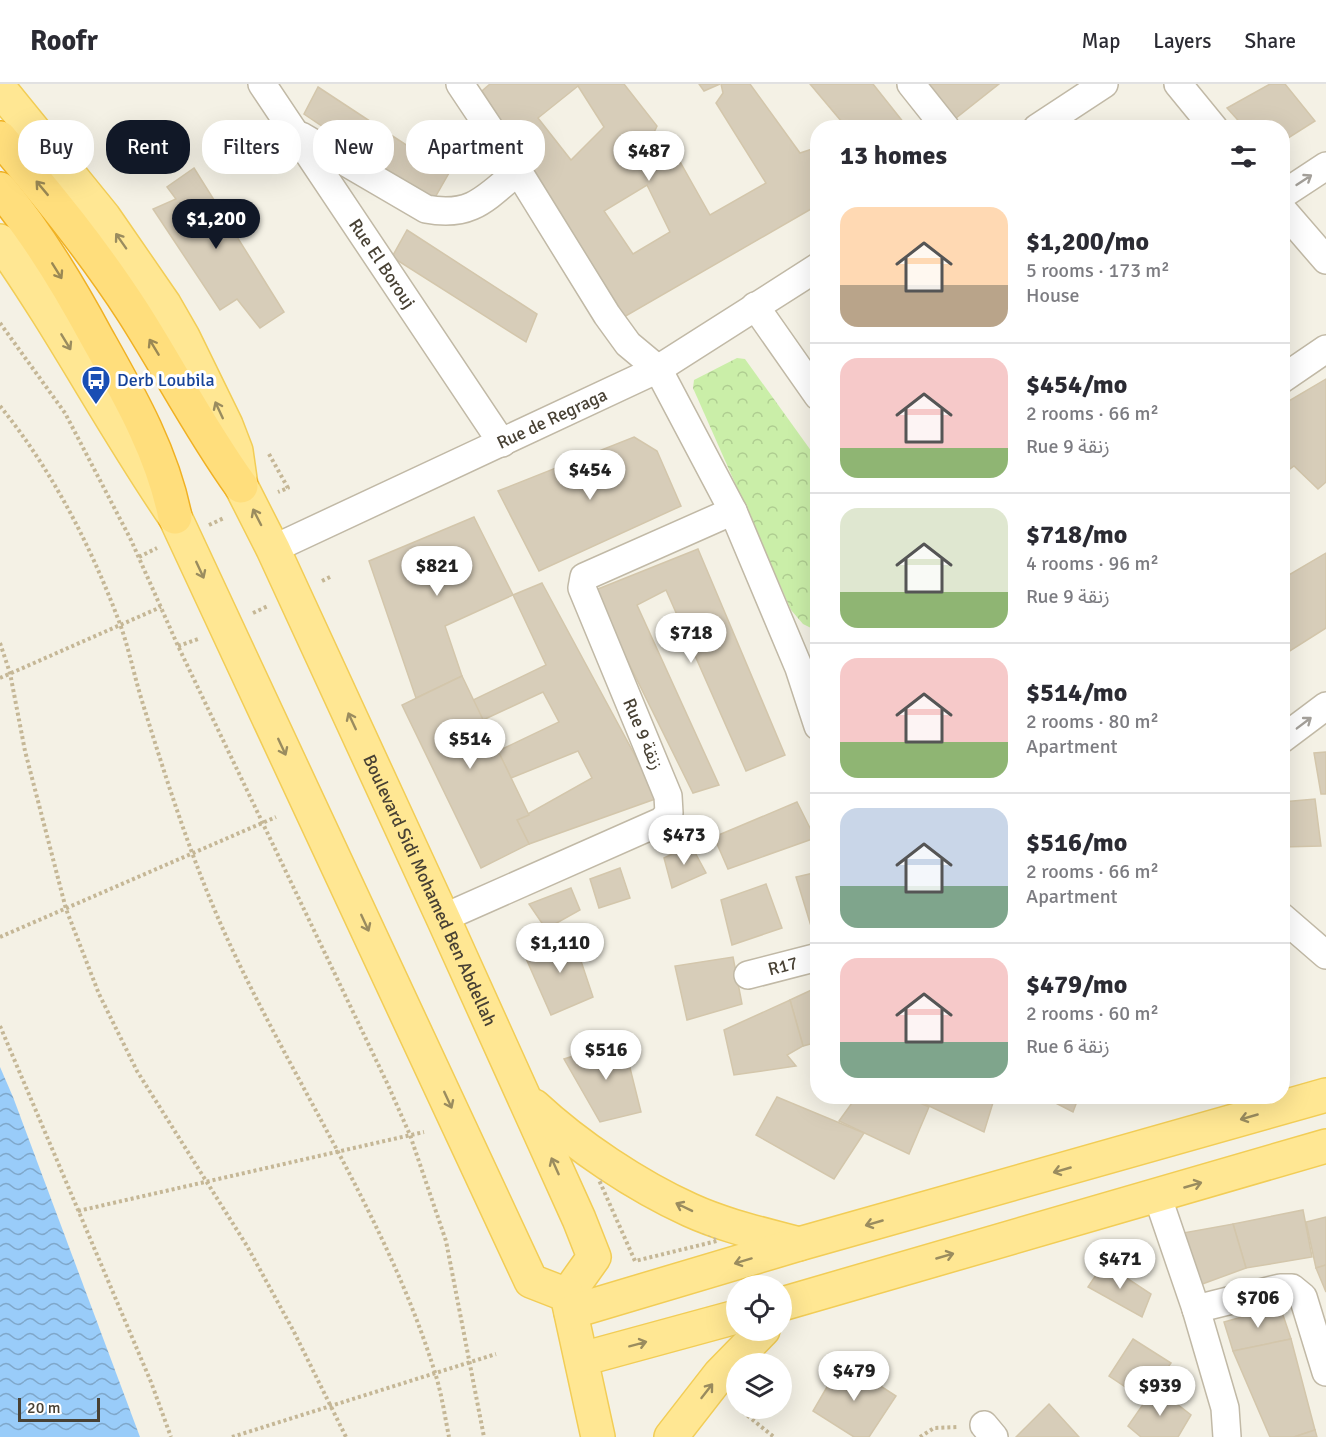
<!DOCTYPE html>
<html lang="en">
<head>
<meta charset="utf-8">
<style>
	body { margin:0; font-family:Signika,"Noto Sans Arabic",sans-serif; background:#f7f7f7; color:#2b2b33; height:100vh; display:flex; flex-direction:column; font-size:22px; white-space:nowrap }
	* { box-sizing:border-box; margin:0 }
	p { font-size:20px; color:#7c7c81 }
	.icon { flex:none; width:33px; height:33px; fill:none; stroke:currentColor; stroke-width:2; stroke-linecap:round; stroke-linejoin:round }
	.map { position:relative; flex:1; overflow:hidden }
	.panel { position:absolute; left:810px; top:36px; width:480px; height:984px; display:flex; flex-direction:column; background:#fff; border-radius:24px; box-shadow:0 6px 24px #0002 }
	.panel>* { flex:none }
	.hud { position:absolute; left:18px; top:36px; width:570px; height:54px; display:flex; gap:12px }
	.tools { position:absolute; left:726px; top:1191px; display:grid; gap:12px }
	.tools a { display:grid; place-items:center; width:66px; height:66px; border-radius:50%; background:#fff; box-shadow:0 6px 24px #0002; font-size:30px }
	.scale { position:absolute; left:18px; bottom:15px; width:82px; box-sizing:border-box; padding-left:6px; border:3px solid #484134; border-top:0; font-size:16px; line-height:21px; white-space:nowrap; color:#484134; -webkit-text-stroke:4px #fff; paint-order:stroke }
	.price { position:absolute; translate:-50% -51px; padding:0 14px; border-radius:21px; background:#fff; color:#222; font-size:20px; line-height:39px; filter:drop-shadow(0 2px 3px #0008) }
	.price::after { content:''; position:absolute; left:50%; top:36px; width:18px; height:14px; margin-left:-9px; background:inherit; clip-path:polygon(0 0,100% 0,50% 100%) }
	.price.on { background:#111827; color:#fff }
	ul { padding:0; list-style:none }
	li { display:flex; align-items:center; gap:18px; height:150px; padding:0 30px }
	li+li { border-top:2px solid #e1e1e2 }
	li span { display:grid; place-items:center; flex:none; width:168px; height:120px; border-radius:18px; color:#555 }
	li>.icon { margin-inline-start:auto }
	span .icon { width:72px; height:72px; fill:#fffc; stroke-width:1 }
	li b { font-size:26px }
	h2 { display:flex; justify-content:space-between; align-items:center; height:72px; padding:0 30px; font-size:26px }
	.pill { padding:0 21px; border-radius:24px; background:#fff; box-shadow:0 6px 24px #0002; font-size:21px; line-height:54px }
	.pill.on { background:#111827; color:#fff }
	header { display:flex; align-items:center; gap:36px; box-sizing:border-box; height:84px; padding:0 30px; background:#fff; border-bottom:2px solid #e1e1e2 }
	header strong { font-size:28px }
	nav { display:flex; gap:33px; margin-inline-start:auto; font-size:21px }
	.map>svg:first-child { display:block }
	.park { fill:url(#park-crowns) }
	.water { fill:url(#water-waves) }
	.building { fill:#d7cdb9; stroke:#d3c6ab; stroke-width:1.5; fill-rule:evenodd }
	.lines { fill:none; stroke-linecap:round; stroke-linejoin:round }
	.minor-casing { stroke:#c1b9a6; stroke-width:30 }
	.primary-casing { stroke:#f2cd56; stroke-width:36 }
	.trunk-casing { stroke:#f0b123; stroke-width:36 }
	.path { stroke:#c5b796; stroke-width:4; stroke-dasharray:3 3; stroke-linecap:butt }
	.minor { stroke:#fff; stroke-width:27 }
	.primary { stroke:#ffe793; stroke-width:33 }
	.trunk { stroke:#ffde7c; stroke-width:33 }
	.oneway { stroke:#a4a09a }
	.oneway2 { stroke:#9a8854 }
	.oneway3 { stroke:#9a8c5f }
	.labels { text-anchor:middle; stroke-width:6; stroke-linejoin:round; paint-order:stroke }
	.street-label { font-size:18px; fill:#484134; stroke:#fff }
	.transit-label { font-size:18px; fill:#164399; stroke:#fff; text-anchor:start }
</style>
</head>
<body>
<header>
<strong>Roofr</strong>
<nav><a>Map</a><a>Layers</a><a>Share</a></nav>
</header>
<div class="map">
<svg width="1326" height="1353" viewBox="0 0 1326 1353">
	<defs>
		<pattern id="park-crowns" width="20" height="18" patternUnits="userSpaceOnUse" patternTransform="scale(1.5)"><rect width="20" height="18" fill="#caeea8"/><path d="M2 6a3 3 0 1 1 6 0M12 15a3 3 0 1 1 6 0" fill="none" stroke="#afcd91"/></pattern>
		<pattern id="water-waves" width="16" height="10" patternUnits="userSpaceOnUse" patternTransform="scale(1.5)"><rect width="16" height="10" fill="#99ccf9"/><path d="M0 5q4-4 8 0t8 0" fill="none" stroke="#7fa7ca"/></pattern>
	</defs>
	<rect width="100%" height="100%" fill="#f4f1e5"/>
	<path class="park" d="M737,274L745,275L817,375V547L803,540L791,526L693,304L694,296Z"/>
	<path class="water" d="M0,983L13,1013L140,1353H0Z"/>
	<g class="building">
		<path d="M490,0H624L657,42L651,55L659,66L670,60L710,131L766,99L716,19L723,9L721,0H750L800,69L818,63V121L624,233L482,7ZM578,2L604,43L571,76L538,34ZM647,101L670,148L633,170L604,127Z"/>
		<path d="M699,0H720L704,7Z"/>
		<path d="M810,0H873L908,44H847Z"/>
		<path d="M930,0H999L951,38L923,7Z"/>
		<path d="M1270,0H1285L1315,37L1282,58V44H1245L1227,24Z"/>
		<path d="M318,3L449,89L433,117L304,30Z"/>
		<path d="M194,84L284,228L260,244L237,215L220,226L153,125L176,115L167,103Z"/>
		<path d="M407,146L537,230L526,258L392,173Z"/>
		<path d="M1326,295V398L1318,405L1294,382L1282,391V321Z"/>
		<path d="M634,353L657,367L681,422L539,487L498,407Z"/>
		<path d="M474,433L513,511L445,542L462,592L416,614L369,477Z"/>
		<path d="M698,465L785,671L746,687L666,506L637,521L719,701L693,709L593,507Z"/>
		<path d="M1326,469V544L1282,572V495Z"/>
		<path d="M542,499L658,714L529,760L517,736L592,694L578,667L511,694L498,667L559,638L543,608L483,636L473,616L546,581L513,511Z"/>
		<path d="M462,592L529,731L517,736L529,760L481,784L402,621Z"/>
		<path d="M1326,668V710H1321L1314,669Z"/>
		<path d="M1315,715L1321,762L1282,763V718Z"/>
		<path d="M797,718L815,754L728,785L714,753Z"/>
		<path d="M691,761L706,789L672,804L664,774Z"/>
		<path d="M620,784L630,814L599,824L590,795Z"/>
		<path d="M818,788V840L811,842L796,793Z"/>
		<path d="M766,800L782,844L732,861L721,816Z"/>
		<path d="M571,804L580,826L546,845L529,820Z"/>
		<path d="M572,850L593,913L551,931L524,870Z"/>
		<path d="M733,873L742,920L687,936L675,882Z"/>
		<path d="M818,903V958L803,962L790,916Z"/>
		<path d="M790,916L803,962L787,971L796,982L734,991L724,946Z"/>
		<path d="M623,956L641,1028L600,1038L564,975Z"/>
		<path d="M857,1012H904L929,1023L909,1070L839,1037Z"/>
		<path d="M908,1012H995L984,1048Z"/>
		<path d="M1042,1012H1079L1073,1028Z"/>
		<path d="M777,1013L864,1049L834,1095L756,1051Z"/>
		<path d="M1303,1126L1312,1173L1246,1184L1233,1140Z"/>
		<path d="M1326,1133V1181L1316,1184L1306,1138Z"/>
		<path d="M1233,1140L1246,1184L1197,1202L1183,1149Z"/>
		<path d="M1104,1179L1151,1210L1142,1233L1088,1203Z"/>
		<path d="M1326,1181V1208L1316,1184Z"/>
		<path d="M1280,1222L1291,1255L1233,1267L1224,1238Z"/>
		<path d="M1133,1255L1171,1279L1145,1316L1109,1292Z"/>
		<path d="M1291,1255L1315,1346L1294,1353H1270L1233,1267Z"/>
		<path d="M842,1277L896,1312L869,1353H854L813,1327Z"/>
		<path d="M1155,1303L1191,1331L1178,1353H1141L1128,1342Z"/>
		<path d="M1049,1320L1079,1353H1016Z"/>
		<path d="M1315,1346L1317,1353H1294Z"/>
	</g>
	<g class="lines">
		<g class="minor-casing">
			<g id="minor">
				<path id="s1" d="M262,0L502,359"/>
				<path d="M460,0L518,87L607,231L628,260L658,285L733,427L799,584L818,642"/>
				<path d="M911,0L946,44"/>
				<path d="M1178,0L1214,44"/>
				<path d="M1037,44L1104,0"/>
				<path d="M301,52L426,125C471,134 486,114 518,87"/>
				<path d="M1282,111L1326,82"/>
				<path d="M1282,125L1326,176"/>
				<path d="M755,222L818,312"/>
				<path d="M1282,295L1326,265"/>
				<path id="s2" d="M273,465L658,285L818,183"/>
				<path d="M1282,655L1326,622"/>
				<path d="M1282,833L1326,871"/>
				<path d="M443,834L662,737L669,729L668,712L582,504L584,493L733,427"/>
				<path id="s3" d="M748,891L818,873"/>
				<path d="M1157,1111L1196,1225L1225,1324L1227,1353"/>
				<path d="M1196,1225L1280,1204H1292L1303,1213L1326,1288"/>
				<path d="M984,1341L994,1353"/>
			</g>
		</g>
		<g class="primary-casing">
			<g id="primary">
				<path id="s4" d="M0,5L104,133L164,220L183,253L226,341L236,367L241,402L273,465L443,834L579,1135L594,1173L567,1211L598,1353"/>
				<path d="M0,157C63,246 113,343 175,433L531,1197L567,1211"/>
				<path d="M534,1022C577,1062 637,1102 690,1126C725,1142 762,1150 799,1160"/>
				<path d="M782,1220L1326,1062"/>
				<path d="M571,1228L799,1160L1326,1011"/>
				<path d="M582,1275L736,1233"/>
				<path d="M671,1353L720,1290L763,1246"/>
			</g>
		</g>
		<g class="trunk-casing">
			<g id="trunk">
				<path d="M0,54C47,110 93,166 133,228C170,286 200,345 241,402"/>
				<path d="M0,105C38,150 69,202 97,254C129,311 162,368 175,433"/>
			</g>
		</g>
		<g class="path">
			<path d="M0,239L65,329L131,456L178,562L388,1001L410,1051L446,1157L484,1353"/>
			<path d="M0,322C52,386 91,462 120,540C129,565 134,591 142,617C168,701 195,787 233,867C300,1009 390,1141 436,1292C442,1312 445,1333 449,1353"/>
			<path d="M269,370L288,404L278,408"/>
			<path d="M209,441L224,434"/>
			<path d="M139,473L157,464"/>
			<path d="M322,497L332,492"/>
			<path d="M253,529L268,522"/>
			<path d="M0,559L10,589L25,667L66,825L99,910L137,987L247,1162L293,1246L346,1353"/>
			<path d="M178,562L198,555"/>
			<path d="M0,594L161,523"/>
			<path d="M0,853L276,733"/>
			<path d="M0,942L151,1298L171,1353"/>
			<path d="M604,1092L650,1122L715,1153L717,1157L635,1177L599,1096Z"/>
			<path d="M78,1127L424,1048"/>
			<path d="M738,1324L774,1353"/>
			<path d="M232,1353L496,1270"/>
			<path d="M920,1353L934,1344L959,1343"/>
		</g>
		<use href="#minor" class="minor"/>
		<use href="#primary" class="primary"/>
		<use href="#trunk" class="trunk"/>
	</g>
	<defs><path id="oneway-shaft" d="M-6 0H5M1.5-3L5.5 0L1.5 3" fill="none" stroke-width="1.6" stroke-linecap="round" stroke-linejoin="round" transform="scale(1.5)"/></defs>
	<g class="oneway">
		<use href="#oneway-shaft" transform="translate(1304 96) rotate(-33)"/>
		<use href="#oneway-shaft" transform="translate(1304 639) rotate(-37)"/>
	</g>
	<g class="oneway2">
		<use href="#oneway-shaft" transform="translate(42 104) rotate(-130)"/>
		<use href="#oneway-shaft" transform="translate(57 187) rotate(58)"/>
		<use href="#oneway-shaft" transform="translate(154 263) rotate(-121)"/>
	</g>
	<g class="oneway3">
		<use href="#oneway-shaft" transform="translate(121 157) rotate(-125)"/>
		<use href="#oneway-shaft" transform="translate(66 258) rotate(59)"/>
		<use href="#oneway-shaft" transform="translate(219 326) rotate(-115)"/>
		<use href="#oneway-shaft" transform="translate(257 433) rotate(-117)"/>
		<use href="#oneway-shaft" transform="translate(200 486) rotate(65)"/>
		<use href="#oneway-shaft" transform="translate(352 637) rotate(-115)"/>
		<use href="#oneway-shaft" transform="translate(282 663) rotate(65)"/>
		<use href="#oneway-shaft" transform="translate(365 839) rotate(65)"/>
		<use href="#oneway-shaft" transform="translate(448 1016) rotate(65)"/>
		<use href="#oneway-shaft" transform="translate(1249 1033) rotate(164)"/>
		<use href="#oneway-shaft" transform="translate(555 1082) rotate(-114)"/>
		<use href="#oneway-shaft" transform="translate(1062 1086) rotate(164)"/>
		<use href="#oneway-shaft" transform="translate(1193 1101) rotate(-16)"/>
		<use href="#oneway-shaft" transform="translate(684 1123) rotate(-154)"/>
		<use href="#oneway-shaft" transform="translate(874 1139) rotate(164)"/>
		<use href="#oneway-shaft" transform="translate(945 1172) rotate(-16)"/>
		<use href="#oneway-shaft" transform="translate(743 1177) rotate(163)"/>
		<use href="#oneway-shaft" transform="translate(638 1260) rotate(-15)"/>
		<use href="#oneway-shaft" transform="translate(707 1307) rotate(-52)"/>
	</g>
	<defs>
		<g id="bus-pin" transform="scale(1.5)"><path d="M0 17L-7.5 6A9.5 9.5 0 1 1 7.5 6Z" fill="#1a4fb4" stroke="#fff"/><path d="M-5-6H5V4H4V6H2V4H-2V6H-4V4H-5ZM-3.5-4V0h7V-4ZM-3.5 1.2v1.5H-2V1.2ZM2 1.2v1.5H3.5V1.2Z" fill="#fff"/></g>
	</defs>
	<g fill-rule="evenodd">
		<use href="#bus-pin" x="96" y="296"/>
	</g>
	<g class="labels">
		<g class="street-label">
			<text dy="6" stroke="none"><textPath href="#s1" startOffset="216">Rue El Borouj</textPath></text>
			<text dy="6" stroke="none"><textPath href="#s2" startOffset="308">Rue de Regraga</textPath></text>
			<text transform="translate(643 650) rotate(67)" y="6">Rue 9 زنقة</text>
			<text dy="6" stroke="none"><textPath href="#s4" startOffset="916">Boulevard Sidi Mohamed Ben Abdellah</textPath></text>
			<text dy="6" stroke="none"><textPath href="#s3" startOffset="36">R17</textPath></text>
		</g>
		<g class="transit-label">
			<text x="117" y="302">Derb Loubila</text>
		</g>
	</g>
</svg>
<div class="tools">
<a><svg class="icon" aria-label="locate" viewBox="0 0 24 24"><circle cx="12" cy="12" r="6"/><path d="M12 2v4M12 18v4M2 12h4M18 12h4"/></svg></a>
<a><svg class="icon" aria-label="layers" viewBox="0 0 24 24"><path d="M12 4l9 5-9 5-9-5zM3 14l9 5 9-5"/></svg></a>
</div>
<div class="scale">20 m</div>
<b class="price" style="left:649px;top:98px">$487</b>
<b class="price on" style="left:216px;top:166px">$1,200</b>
<b class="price" style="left:590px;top:417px">$454</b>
<b class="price" style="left:437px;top:513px">$821</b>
<b class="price" style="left:691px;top:580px">$718</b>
<b class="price" style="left:470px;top:686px">$514</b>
<b class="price" style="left:684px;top:782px">$473</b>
<b class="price" style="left:560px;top:890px">$1,110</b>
<b class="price" style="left:606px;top:997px">$516</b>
<b class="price" style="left:1120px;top:1206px">$471</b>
<b class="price" style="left:1258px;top:1245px">$706</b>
<b class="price" style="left:854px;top:1318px">$479</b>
<b class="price" style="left:1160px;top:1333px">$939</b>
<div class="hud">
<a class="pill">Buy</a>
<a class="pill on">Rent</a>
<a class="pill">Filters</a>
<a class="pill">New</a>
<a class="pill">Apartment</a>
</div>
<section class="panel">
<h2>13 homes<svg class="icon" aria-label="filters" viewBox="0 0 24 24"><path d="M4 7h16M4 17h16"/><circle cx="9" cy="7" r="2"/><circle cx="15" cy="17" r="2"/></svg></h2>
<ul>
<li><span style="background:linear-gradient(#ffd9b3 65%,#b9a48a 0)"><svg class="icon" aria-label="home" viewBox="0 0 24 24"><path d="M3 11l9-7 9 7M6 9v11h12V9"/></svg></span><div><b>$1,200/mo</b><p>5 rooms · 173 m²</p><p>House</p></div></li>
<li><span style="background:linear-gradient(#f6c9c9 75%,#8fb573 0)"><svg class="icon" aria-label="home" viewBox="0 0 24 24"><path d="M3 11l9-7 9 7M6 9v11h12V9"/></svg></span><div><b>$454/mo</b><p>2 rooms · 66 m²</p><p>Rue 9 زنقة</p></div></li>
<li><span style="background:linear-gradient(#dfe7d0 70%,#8fb573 0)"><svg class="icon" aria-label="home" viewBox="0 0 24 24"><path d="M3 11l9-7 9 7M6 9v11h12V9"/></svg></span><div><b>$718/mo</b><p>4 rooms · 96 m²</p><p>Rue 9 زنقة</p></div></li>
<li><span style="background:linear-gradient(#f6c9c9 70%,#8fb573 0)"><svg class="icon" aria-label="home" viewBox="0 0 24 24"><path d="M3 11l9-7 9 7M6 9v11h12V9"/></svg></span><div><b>$514/mo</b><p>2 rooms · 80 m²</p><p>Apartment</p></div></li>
<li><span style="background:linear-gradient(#c9d6e8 65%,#7fa58c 0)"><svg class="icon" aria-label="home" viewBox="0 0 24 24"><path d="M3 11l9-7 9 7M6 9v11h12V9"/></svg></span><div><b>$516/mo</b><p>2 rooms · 66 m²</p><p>Apartment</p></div></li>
<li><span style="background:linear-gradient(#f6c9c9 70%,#7fa58c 0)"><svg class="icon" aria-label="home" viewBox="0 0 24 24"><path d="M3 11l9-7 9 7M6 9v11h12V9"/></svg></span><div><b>$479/mo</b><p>2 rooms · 60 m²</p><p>Rue 6 زنقة</p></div></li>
</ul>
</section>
</div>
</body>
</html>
